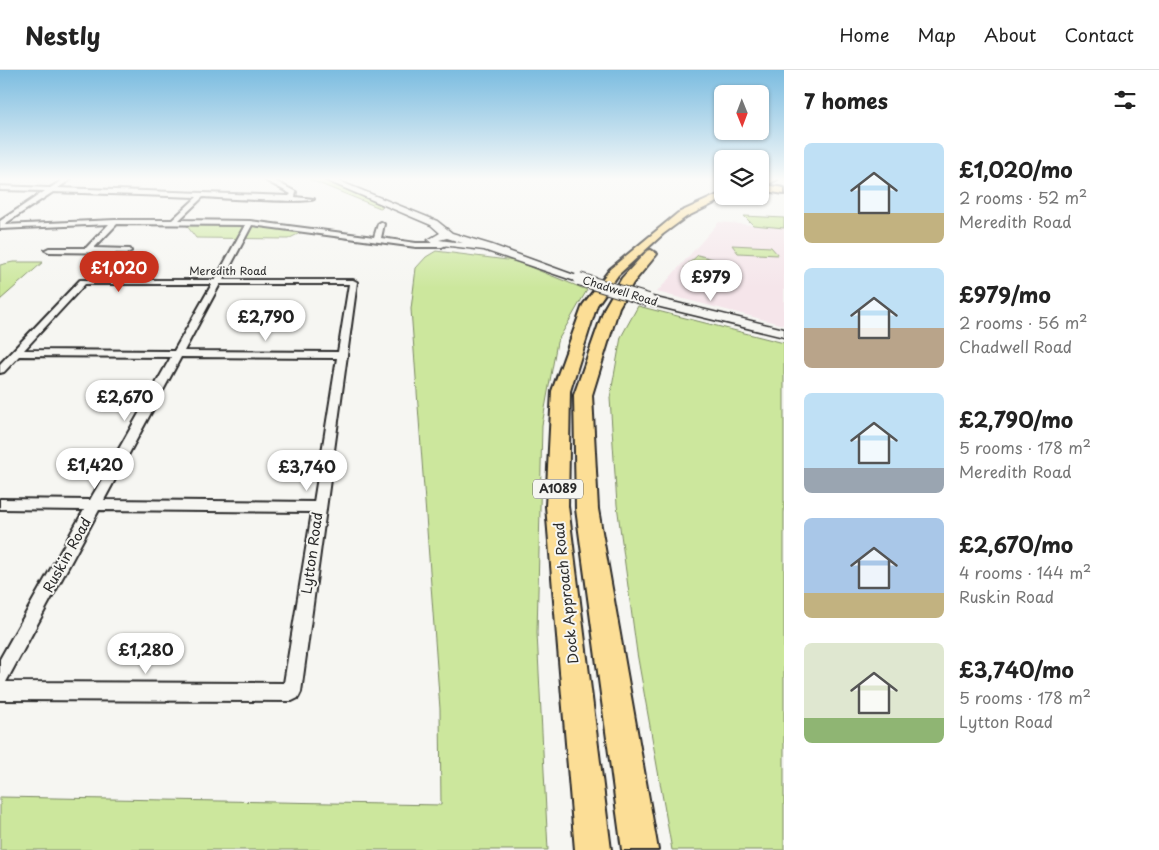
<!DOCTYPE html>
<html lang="en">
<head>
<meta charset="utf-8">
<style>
	body { margin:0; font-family:"Playpen Sans",sans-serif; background:#f2f2f2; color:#222; height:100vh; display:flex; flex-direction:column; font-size:19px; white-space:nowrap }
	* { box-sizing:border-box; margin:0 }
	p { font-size:16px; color:#767676 }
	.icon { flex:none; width:28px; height:28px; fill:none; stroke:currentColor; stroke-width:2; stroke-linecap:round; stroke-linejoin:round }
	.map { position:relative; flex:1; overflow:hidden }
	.details { display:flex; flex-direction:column; background:#fff; width:375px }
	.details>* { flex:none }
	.needle { width:32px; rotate:179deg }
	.controls { position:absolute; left:714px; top:15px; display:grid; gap:10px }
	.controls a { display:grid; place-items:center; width:55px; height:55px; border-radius:8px; background:#fff; box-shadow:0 1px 4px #0004; font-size:25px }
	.price { position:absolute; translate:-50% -42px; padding:0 11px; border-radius:18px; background:#fff; color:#222; font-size:16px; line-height:32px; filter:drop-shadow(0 1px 2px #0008) }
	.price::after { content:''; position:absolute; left:50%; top:30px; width:15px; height:11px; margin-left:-8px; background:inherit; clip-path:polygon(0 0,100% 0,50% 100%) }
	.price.selected { background:#c8321e; color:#fff }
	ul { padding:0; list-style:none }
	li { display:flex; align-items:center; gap:15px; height:125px; padding:0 20px }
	li span { display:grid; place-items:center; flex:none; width:140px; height:100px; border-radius:8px; color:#555 }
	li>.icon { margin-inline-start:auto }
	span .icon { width:60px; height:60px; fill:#fffc; stroke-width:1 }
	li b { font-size:21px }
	h2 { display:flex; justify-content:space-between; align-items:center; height:60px; padding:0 20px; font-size:21px }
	header { display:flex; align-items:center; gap:30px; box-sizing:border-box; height:70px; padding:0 25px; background:#fff; border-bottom:1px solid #e0e0e0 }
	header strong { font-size:24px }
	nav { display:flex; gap:28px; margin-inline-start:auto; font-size:18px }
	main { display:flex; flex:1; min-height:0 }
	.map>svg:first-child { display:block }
	.built { fill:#f5e5ea }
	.green { fill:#cce79d; stroke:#7c8964 }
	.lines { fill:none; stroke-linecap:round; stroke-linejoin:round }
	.minor-casing { stroke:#2b2b2b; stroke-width:4 }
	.secondary-casing { stroke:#2b2b2b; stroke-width:3 }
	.primary-casing { stroke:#2b2b2b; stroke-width:4 }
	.trunk-casing { stroke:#2b2b2b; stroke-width:4 }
	.minor { fill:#f6f6f2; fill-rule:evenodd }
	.secondary { fill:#f6f6f2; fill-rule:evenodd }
	.primary { fill:#fcde96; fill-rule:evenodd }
	.trunk { fill:#fcde96; fill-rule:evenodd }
	.secondary-bridge-casing { stroke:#2b2b2b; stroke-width:14; stroke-linecap:butt }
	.secondary-bridge { stroke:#f6f6f2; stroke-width:12 }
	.labels { text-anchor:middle; stroke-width:4; stroke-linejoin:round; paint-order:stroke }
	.far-street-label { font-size:11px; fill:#2b2b2b; stroke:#f6f6f2 }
	.shield { fill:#f6f6f2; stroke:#686867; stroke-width:1 }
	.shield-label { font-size:12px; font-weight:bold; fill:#2b2b2b }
	.street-label { font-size:14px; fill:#2b2b2b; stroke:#f6f6f2 }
</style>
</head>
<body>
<header>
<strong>Nestly</strong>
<nav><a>Home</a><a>Map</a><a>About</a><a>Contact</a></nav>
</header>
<main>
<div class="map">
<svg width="784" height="780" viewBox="0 0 784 780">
	<rect width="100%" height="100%" fill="#f6f6f2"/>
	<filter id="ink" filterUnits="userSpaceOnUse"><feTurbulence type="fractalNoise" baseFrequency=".02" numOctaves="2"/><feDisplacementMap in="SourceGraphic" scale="10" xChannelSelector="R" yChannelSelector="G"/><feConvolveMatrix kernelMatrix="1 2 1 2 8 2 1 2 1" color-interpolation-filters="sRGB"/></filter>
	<g filter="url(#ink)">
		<path class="built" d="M719,152L784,158V255L657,222Z"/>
		<g class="green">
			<path d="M308,109H322L377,133L383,137L380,138Z"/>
			<path d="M744,146L784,148V158L753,155Z"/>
			<path d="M184,152L250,153L306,160L288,169L196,168Z"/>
			<path d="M732,175L771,177L778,185L738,183Z"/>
			<path d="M436,181L515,191L587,220L557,272L542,355L537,563L548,780H0V727L441,735L440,639L411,239L416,198L426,187Z"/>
			<path d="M698,185L739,196L725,209L684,198Z"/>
			<path d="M13,192H43L0,230V195Z"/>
			<path d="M638,236L784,273V780H672L637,583L617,435L610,328L621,267Z"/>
		</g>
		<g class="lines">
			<g class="minor-casing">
				<path id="minor" d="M64,109H71L58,118L289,126L291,124L263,109H271L296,122L295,127L314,129C306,134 220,128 203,127L179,150L250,151L374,167L378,154L381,152L384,154L381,168L416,173H442L446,175L442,177H416L252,155L223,210H353L357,212L301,622L298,628L292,631L0,630V589L84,440L0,439V429L90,430L171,287L19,286L4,302L0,303V294L80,210H215L245,155L117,154L94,178L130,179L131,181L127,183L49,182L45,180L49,178H86L109,154L0,159V151L45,121L0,120V116L50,118ZM53,122L197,127L172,150H115L3,155ZM85,214H212L174,281L24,280ZM220,214H349L338,282L184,281ZM181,287L337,288L314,432L104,430ZM99,440L312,442L284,613L6,612Z"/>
			</g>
			<g class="secondary-casing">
				<g id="secondary">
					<path d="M323,109H334L437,151L452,163L492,175L585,209L583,211H575L484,180L433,174L428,170L440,163L431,155ZM447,168L463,173L439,170Z"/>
					<path d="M648,226L784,259V267L644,233L642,230Z"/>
				</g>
			</g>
			<g class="primary-casing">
				<path id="primary" d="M760,114L784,118V124L760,120Z"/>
			</g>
			<g class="trunk-casing">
				<g id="trunk">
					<path d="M766,109H778L760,118V112Z"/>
					<path d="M722,123V126H727L725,128L686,147L663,164L618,205L597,235L570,321L568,436L611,780H575L546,436L552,321L583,235L610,199L678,143Z"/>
					<path d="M651,180L657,184L633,213L619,237L592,325L598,439L658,780H622L576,439L574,325L605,237L622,208L647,181Z"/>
				</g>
			</g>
			<use href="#minor" class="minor"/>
			<use href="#secondary" class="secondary"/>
			<use href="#primary" class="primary"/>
			<use href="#trunk" class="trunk"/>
			<g class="secondary-bridge-casing">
				<path id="secondary-bridge" d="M579,209L648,230"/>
			</g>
			<use href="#secondary-bridge" class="secondary-bridge"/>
		</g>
	</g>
	<linearGradient id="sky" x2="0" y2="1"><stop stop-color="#7bbce0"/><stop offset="0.5" stop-color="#fbfbf9"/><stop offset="1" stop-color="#fbfbf9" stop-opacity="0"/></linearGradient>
	<rect width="784" height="218" fill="url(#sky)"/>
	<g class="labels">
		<g class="far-street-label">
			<text x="228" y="205">Meredith Road</text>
			<text transform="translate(620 221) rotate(17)" y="4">Chadwell Road</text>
		</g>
		<rect class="shield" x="533" y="409.5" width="50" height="19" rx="4"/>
		<g class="shield-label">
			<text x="558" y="423">A1089</text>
		</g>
		<g class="street-label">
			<text transform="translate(312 483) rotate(-82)" y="5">Lytton Road</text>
			<text transform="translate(67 485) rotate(-61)" y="5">Ruskin Road</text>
			<text transform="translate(566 523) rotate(-96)" y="5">Dock Approach Road</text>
		</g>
	</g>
</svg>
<div class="controls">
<a><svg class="needle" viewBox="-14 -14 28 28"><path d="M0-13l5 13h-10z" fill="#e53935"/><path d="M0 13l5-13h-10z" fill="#767676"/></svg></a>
<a><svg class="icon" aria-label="layers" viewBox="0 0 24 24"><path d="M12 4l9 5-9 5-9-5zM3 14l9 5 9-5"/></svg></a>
</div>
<b class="price selected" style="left:119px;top:223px">£1,020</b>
<b class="price" style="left:711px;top:232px">£979</b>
<b class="price" style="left:266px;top:272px">£2,790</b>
<b class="price" style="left:125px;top:352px">£2,670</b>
<b class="price" style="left:95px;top:420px">£1,420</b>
<b class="price" style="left:307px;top:422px">£3,740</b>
<b class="price" style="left:146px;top:605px">£1,280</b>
</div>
<section class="details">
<h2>7 homes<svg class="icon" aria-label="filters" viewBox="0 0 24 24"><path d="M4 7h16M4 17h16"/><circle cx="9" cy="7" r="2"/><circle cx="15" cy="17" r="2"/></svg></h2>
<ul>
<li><span style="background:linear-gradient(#bfe0f5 70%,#c2b280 0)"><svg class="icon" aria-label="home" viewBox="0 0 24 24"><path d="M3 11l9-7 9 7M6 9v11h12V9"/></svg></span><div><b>£1,020/mo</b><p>2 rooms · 52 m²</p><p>Meredith Road</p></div></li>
<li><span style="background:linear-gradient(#bfe0f5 60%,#b9a48a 0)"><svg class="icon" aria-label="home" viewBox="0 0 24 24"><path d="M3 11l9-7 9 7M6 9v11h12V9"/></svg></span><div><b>£979/mo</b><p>2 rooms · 56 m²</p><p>Chadwell Road</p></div></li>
<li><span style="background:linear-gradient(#bfe0f5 75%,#9aa5b1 0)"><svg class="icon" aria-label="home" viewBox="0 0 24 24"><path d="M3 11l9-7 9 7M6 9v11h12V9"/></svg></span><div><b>£2,790/mo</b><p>5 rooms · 178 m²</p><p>Meredith Road</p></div></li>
<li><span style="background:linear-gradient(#a9c7e8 75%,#c2b280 0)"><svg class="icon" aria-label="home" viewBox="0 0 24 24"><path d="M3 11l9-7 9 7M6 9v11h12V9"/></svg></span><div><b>£2,670/mo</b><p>4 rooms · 144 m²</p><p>Ruskin Road</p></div></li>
<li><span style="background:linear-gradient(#dfe7d0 75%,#8fb573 0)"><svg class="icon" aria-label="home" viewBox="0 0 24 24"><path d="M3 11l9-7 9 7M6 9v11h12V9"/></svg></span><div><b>£3,740/mo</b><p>5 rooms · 178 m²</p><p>Lytton Road</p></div></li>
</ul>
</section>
</main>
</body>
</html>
